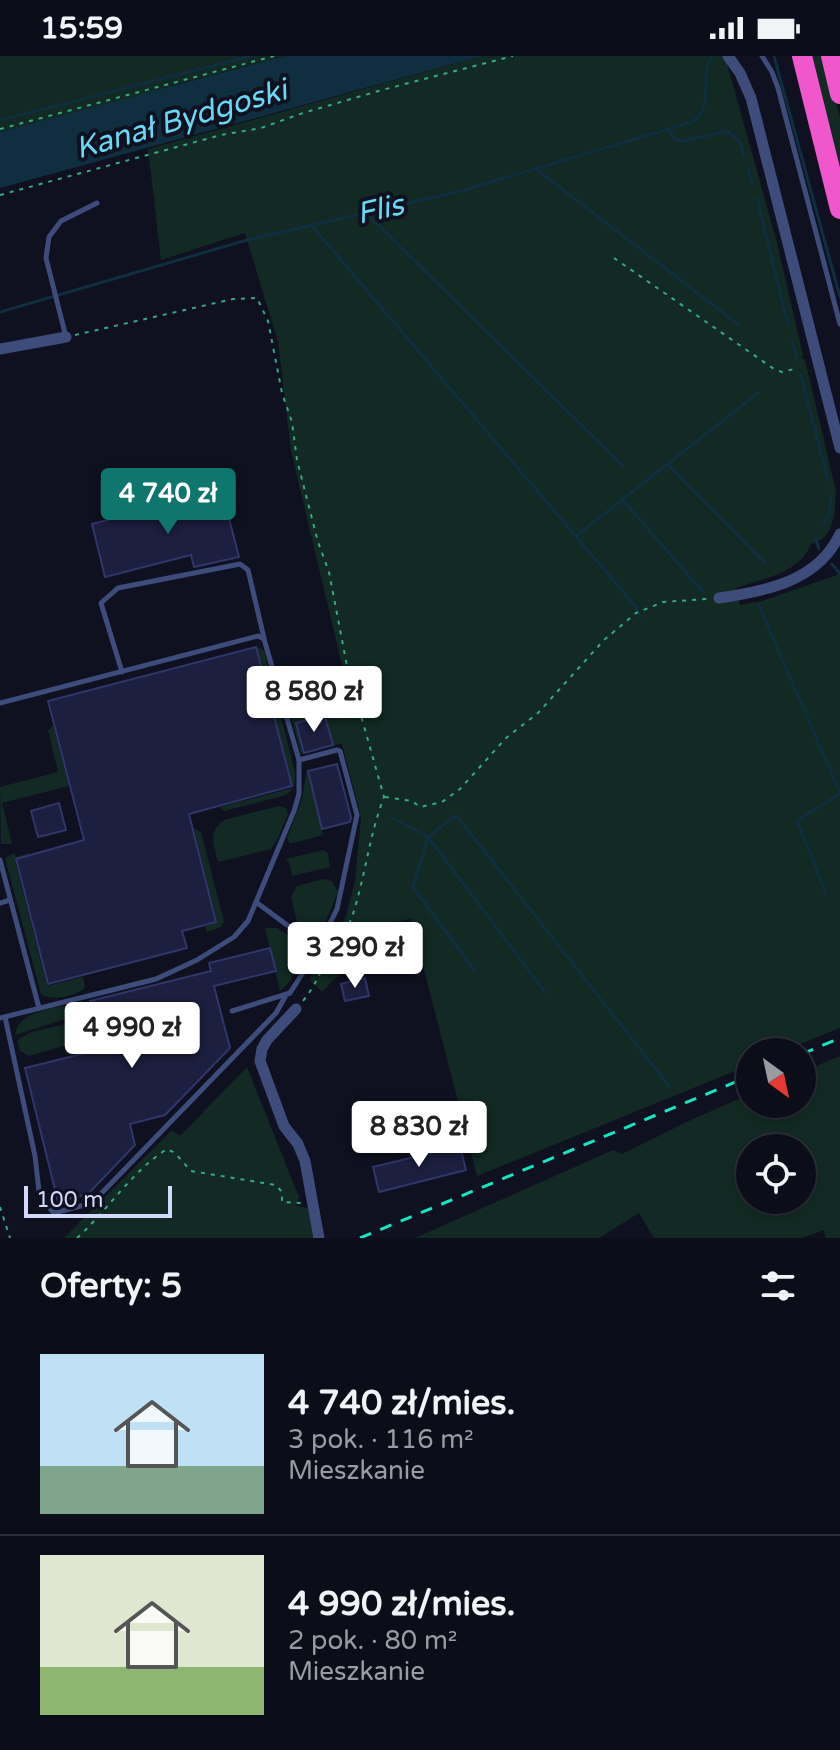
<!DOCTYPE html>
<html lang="pl">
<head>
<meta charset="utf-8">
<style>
	body { margin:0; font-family:"Varela Round",sans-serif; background:#141621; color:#f1f3f6; height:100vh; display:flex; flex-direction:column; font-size:30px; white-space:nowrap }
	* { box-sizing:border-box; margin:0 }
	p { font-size:26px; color:#9a9ca2 }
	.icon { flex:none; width:44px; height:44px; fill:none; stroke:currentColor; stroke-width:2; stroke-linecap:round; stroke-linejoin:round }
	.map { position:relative; height:1182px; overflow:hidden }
	.panel { display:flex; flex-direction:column; background:#0b0d18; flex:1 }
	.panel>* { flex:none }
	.needle { width:52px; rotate:147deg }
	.buttons { position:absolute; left:736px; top:982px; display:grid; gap:16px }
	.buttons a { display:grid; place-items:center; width:80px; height:80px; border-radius:50%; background:#0b0d18; box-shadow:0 4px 12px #0003,0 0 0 2px #2b2d37; font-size:40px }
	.scale { position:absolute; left:24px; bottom:20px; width:148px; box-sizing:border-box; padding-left:8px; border:4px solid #d2d9fb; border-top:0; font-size:22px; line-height:28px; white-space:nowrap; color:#d2d9fb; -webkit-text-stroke:6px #0f1120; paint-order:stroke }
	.price { position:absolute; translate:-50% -68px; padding:0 18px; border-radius:8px; background:#fff; color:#222; font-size:26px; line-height:52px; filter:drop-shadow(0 2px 4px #0008) }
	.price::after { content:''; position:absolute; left:50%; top:48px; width:24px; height:18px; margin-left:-12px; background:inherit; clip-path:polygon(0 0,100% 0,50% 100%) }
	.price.current { background:#0f766e; color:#fff }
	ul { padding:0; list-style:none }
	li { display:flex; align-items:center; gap:24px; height:200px; padding:0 40px }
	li+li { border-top:2px solid #2b2d37 }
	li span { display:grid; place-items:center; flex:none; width:224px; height:160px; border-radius:0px; color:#555 }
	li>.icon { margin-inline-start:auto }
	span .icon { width:96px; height:96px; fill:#fffc; stroke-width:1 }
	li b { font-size:34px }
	h2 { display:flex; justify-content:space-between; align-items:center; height:96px; padding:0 40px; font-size:34px }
	.status { display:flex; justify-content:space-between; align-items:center; height:56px; padding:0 40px; background:#0b0d18; direction:ltr }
	.status svg { height:22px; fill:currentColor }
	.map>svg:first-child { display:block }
	.green { fill:#122a23; fill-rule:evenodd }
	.water { fill:#0f2e3f }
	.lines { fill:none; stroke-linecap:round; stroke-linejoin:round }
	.stream { stroke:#0f2e3f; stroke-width:3 }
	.building { fill:#1d1f40; stroke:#30356a; stroke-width:2 }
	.path { stroke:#38a983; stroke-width:2; stroke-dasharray:4 6; stroke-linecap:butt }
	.lane { stroke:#3e4c7c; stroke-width:5 }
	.street { stroke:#3e4c7c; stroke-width:11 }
	.highway { stroke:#f157cc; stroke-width:20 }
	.rail { stroke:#13e7c1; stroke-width:3; stroke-dasharray:12 10; stroke-linecap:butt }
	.labels { text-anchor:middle; stroke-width:8; stroke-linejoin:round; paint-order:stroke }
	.water-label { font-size:30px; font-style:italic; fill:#68d9f3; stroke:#0f1120 }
</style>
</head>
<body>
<div class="status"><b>15:59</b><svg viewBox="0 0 49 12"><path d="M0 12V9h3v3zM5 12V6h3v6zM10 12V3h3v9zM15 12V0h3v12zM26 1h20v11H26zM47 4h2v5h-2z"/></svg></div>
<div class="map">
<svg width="840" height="1182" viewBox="0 0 840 1182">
	<rect width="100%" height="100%" fill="#0f1120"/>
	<g class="green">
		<path d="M0,0H285L179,28L0,87Z"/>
		<path d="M482,0H725L777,187L803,299L801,301L805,304L836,435C835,450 835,473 822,483C818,486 814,486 811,489C808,493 807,497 804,500C787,520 759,524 736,532L740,549L762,545L840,518V972L781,996H750V1009L477,1120L411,863L390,867L322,936L309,923L346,860L355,825L361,761L342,688L333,689L325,660L296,667L304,697L301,698L291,660L294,659L289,638L346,626L291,395L278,286L245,177L161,204L148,93Z"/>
		<path d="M808,0H824L840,62V130Z"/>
		<path d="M257,591L264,594L295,716C296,728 294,735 283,740L224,755L220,751L293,732Z"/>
		<path d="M53,670L69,730L2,747L12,788H1L0,731L58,716L48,674Z"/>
		<path d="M307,713L323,779L290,788L287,782L302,743Z"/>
		<path d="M279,750L286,752L288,758L278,782L271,793L218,806C214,790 207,775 224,764Z"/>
		<path d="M194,772L201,776L224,865L221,871L207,876L205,871L217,866Z"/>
		<path d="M323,794L328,797L330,811L292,820L289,806L286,803Z"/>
		<path d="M14,797L16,801L29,797L30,801L15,805L47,930L83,921L85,932C75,940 52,946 41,938L5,802Z"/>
		<path d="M323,823L332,825L338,836L317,886L306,888L302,885L291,841L297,830Z"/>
		<path d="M265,872H277L286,878C300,898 300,920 280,935Z"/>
		<path d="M81,946L84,957L15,979C18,953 60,952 81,946Z"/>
		<path d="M87,963L90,982L29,1000L20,995L17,984L31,976Z"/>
		<path d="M840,1000V1182H826L824,1174L802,1182H654L639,1157L599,1182H415L613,1094L622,1098L693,1063L750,1038V1048H802V1016ZM750,1092H802V1144H750Z"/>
		<path d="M247,1011L299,1141L296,1150L308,1152L314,1182H64L172,1074L180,1080Z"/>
	</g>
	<path class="water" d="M285,0H482L0,132V76Z"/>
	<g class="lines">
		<g class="stream">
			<path d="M774,0L840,241"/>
			<path d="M0,64L252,0"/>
			<path d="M669,74L674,83L684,85L727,75L740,86L744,99"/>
			<path d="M536,113L739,269"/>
			<path d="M748,113L752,127"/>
			<path d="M757,142L788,269"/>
			<path d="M366,157L623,410"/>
			<path d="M312,170L636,551L640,562"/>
			<path d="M0,256L247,184L461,135L692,66C716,49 698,21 712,0"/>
			<path d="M792,284L797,305"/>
			<path d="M801,319L828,425"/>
			<path d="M668,409L765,507"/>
			<path d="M623,444L702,535"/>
			<path d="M824,468L830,454L831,440"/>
			<path d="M576,480L758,337"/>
			<path d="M815,481L819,493"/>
			<path d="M832,508L840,518"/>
			<path d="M759,549L840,737"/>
			<path d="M392,762L428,781L456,759L669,1030"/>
			<path d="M428,781L545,936"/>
			<path d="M428,781L413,831L475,915"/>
			<path d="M826,837L797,765L839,738"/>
		</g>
	</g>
	<g class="building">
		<path d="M222,435L239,501L194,511L191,499L105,521L92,468Z"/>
		<path d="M256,591L292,730L189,758L216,866L182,875L187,892L48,928L16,803L84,784L48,645Z"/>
		<path d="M325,660L333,689L304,697L296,667Z"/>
		<path d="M337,708L351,761L350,766L322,773L308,715Z"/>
		<path d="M59,747L66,774L38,781L31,755Z"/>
		<path d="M270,892L276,915L214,930L230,992L165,1059L130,1068L135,1089L88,1138L58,1146L25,1012L102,993L90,945L211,915L209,907Z"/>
		<path d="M365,922L369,940L345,945L341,928Z"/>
		<path d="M460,1090L466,1114L379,1136L373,1111Z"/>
	</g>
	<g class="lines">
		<g class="path">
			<path d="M0,73L274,0"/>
			<path d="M0,139L221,79L261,72L303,57L382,34L513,0"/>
			<path d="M614,202L774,313L782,316L794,313"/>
			<path d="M75,279L233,243L257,242L268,265L282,337L292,366L297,404L318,486L329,516L347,610L384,741C369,780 365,822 352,861C346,877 335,889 327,903C319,919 314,932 302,946"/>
			<path d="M385,741L412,745L420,751L442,746L460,733L506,682L538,657L604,584L636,557L663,546L707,543"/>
			<path d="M0,1151L10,1182"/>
			<path d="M77,1182C109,1153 131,1116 167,1093L175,1097L191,1115L276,1129L282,1136V1146L303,1147"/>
		</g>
		<g class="lane">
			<path d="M762,0L772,16L778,32L840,268"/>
			<path d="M66,281L46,202L49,181L61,165L97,147"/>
			<path d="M122,616L101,547L118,532L240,508L248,514L264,582"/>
			<path d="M0,647L258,580L264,583L299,704L337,694L340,695L357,759L337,853L315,898L290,937L232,955"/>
			<path d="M0,804L39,952"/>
			<path d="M256,846L295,875L306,912"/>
			<path d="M0,847L10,844"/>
			<path d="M5,961L35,1100L39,1135L45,1147L54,1157L92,1147L276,957L285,941"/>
			<path d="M0,962L156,923L197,904L234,881L248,865L294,755L299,738V704"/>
		</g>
		<g class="street">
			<path d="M728,0L740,17L751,42L840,392"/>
			<path d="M0,293L66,281"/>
			<path d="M719,542C767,535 818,525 840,478"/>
			<path d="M296,953L267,984L262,993L260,1005L284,1070L298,1088L305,1105L319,1182"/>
		</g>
		<g class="highway">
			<path d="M802,0L840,153"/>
			<path d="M831,0L840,38"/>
		</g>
		<g class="rail">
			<path d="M802,998L840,982"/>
			<path d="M360,1182L750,1020"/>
		</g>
	</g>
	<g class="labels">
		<g class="water-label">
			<text transform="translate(181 63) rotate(-16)" y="10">Kanał Bydgoski</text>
			<text transform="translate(380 153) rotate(-13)" y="10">Flis</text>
		</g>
	</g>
</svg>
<div class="buttons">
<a><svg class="needle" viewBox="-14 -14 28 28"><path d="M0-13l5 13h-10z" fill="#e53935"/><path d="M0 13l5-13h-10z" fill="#9a9ca2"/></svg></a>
<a><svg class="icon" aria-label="locate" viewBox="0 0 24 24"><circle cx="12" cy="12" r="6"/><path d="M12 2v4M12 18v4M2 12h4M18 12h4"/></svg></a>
</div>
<div class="scale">100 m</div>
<b class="price current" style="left:168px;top:480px">4 740 zł</b>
<b class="price" style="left:314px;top:678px">8 580 zł</b>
<b class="price" style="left:355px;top:934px">3 290 zł</b>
<b class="price" style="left:132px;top:1014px">4 990 zł</b>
<b class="price" style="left:419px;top:1113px">8 830 zł</b>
</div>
<section class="panel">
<h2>Oferty: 5<svg class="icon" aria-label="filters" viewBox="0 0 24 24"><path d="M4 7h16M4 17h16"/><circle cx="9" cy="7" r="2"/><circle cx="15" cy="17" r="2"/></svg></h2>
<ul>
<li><span style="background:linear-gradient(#bfe0f5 70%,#7fa58c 0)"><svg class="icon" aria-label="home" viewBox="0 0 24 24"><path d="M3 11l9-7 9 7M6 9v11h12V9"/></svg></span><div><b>4 740 zł/mies.</b><p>3 pok. · 116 m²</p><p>Mieszkanie</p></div></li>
<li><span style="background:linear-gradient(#dfe7d0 70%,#8fb573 0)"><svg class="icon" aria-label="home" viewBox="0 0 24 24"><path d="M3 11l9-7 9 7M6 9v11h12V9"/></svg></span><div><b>4 990 zł/mies.</b><p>2 pok. · 80 m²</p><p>Mieszkanie</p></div></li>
</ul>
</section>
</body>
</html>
